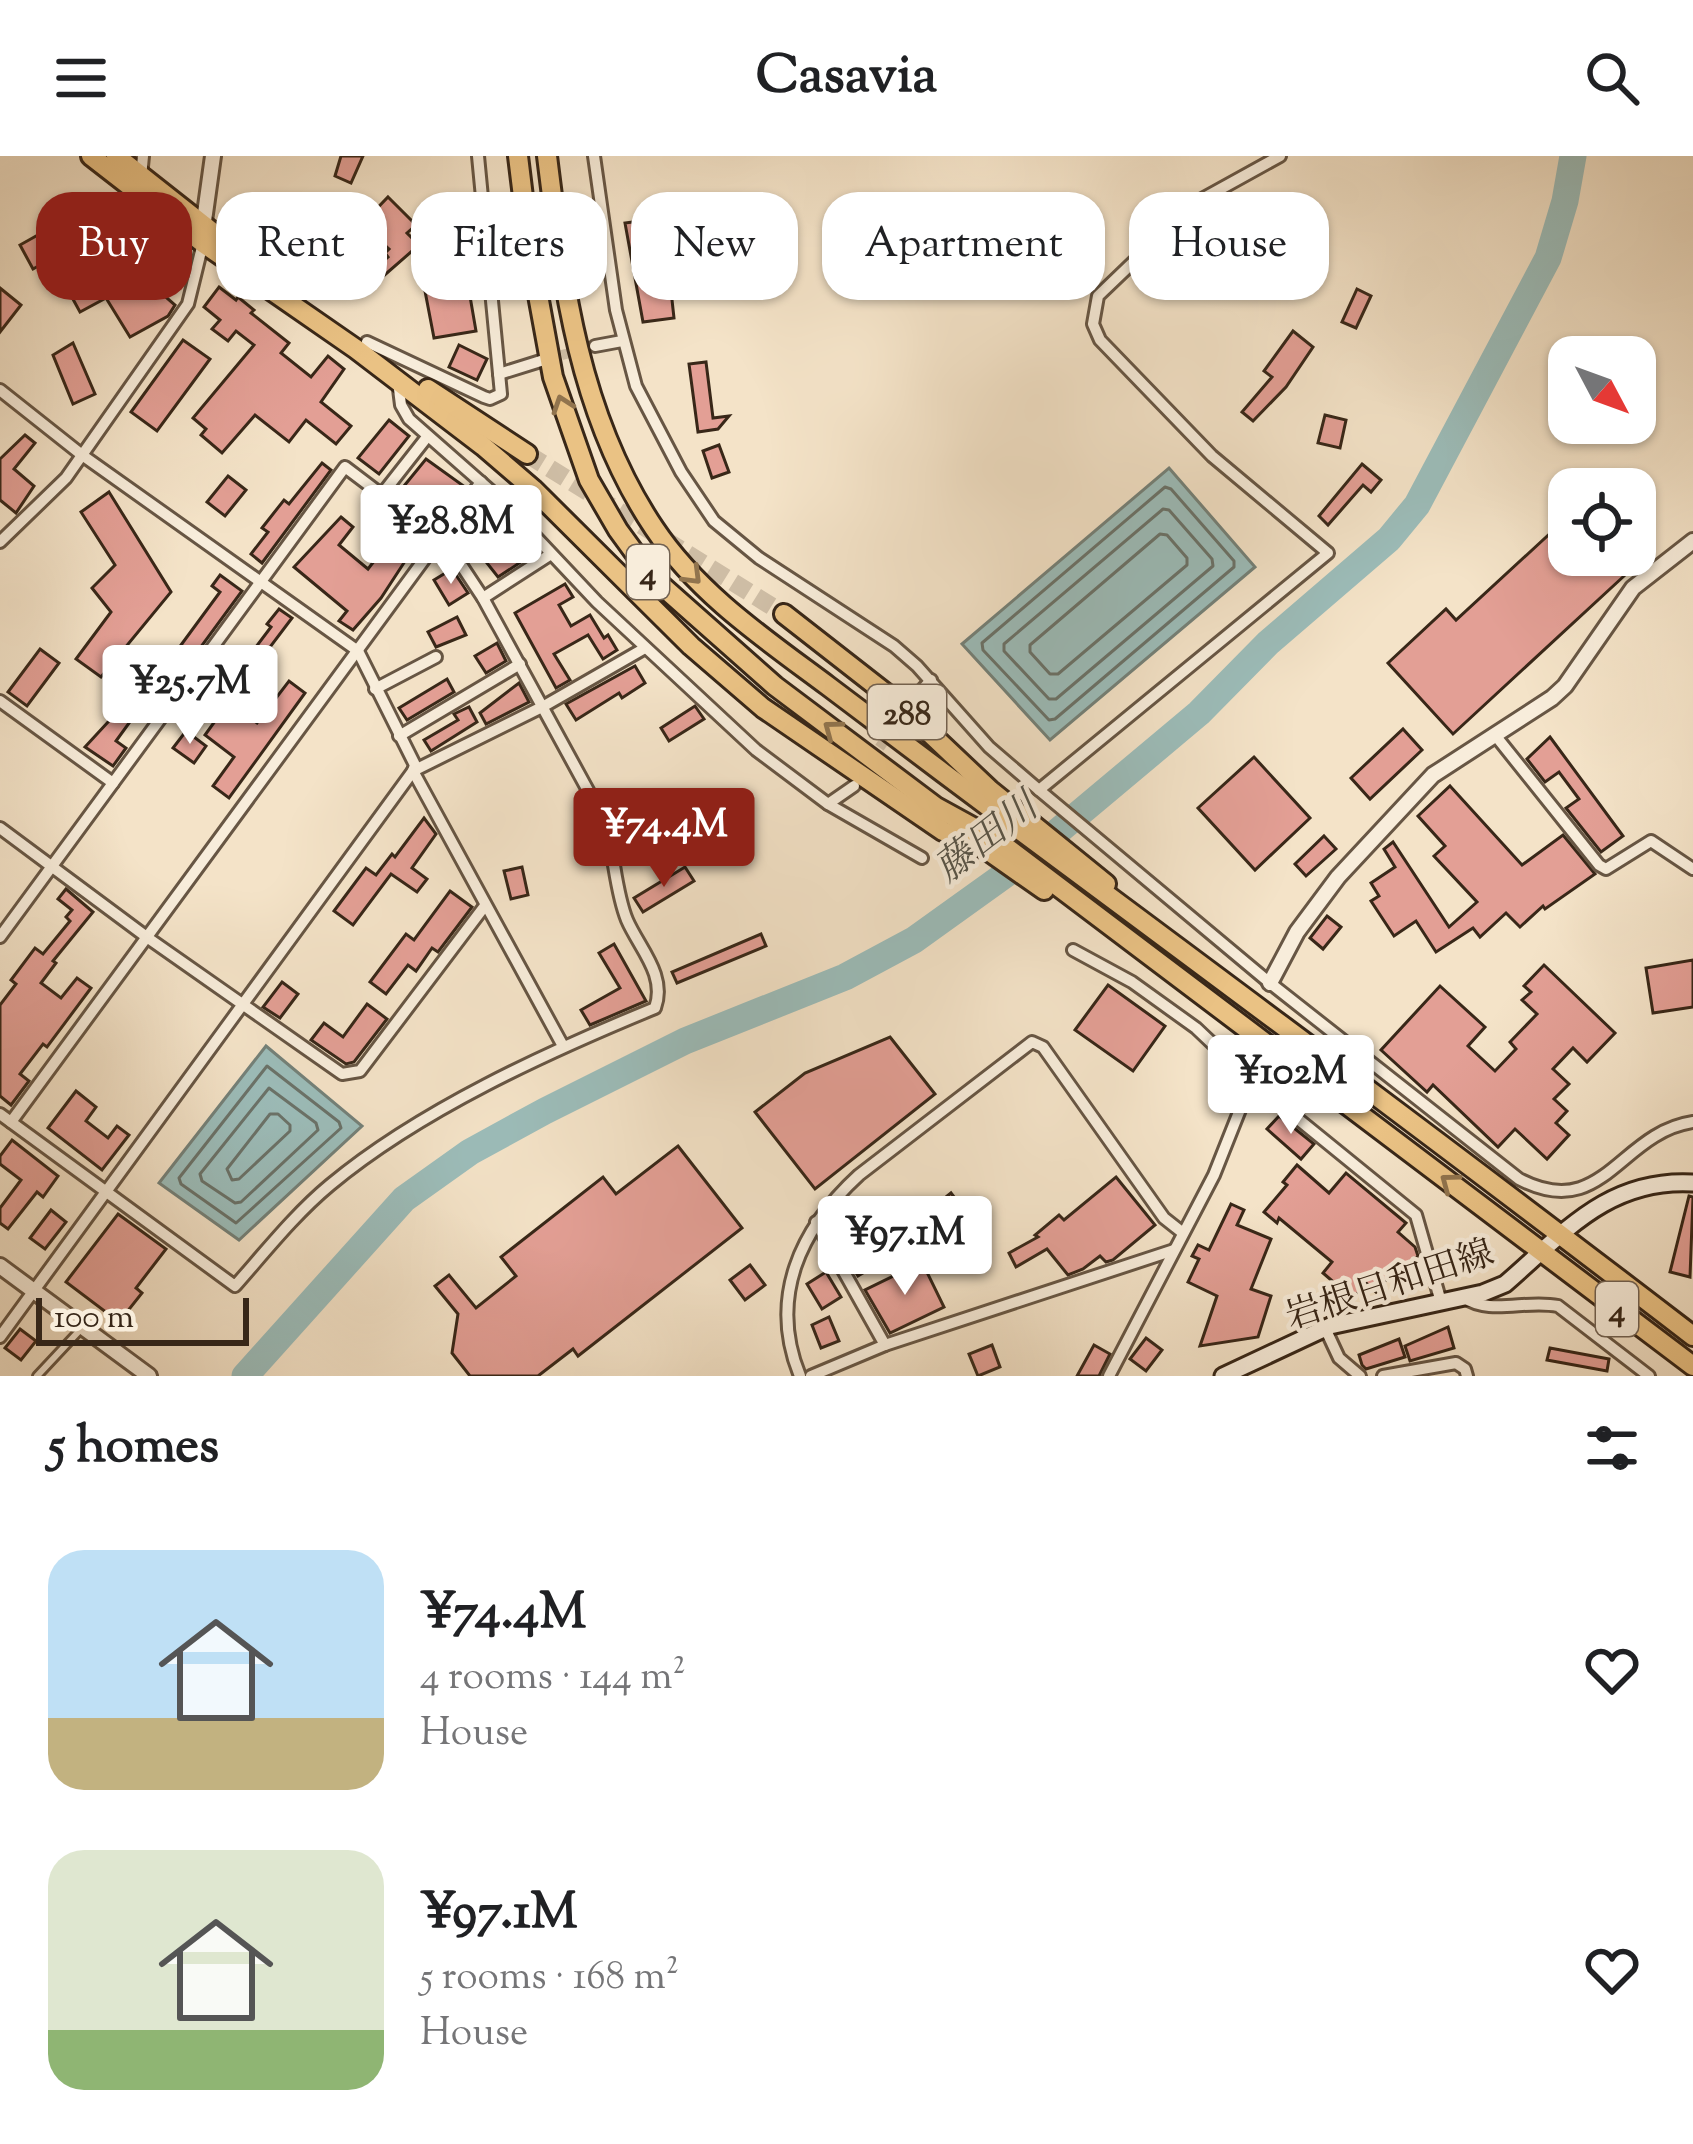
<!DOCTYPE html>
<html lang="en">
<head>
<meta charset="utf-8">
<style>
	body { margin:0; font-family:"Sorts Mill Goudy","Noto Serif JP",serif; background:#f6f6f6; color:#202124; height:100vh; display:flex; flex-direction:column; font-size:45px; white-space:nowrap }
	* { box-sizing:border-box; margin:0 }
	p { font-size:39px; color:#757577 }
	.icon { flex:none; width:66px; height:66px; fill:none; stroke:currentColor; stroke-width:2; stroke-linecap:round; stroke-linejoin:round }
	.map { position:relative; height:1220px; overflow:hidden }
	.panel { display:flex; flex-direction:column; background:#fff; flex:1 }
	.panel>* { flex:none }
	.top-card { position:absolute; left:36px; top:36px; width:1623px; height:108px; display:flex; gap:24px }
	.needle { width:78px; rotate:131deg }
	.fabs { position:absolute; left:1548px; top:180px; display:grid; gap:24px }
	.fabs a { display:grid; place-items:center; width:108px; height:108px; border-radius:24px; background:#fff; box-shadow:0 3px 9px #0004; font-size:60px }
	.scale { position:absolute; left:36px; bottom:30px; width:213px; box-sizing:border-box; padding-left:12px; border:6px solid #382718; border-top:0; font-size:33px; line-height:42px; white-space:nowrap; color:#382718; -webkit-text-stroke:9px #f8eddb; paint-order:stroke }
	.price { position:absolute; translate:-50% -102px; padding:0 27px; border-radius:12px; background:#fff; color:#222; font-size:39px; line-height:78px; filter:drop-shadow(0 3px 6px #0008) }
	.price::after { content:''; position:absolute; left:50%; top:72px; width:36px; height:27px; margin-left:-18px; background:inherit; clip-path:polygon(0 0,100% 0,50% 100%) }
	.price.on { background:#8f2418; color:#fff }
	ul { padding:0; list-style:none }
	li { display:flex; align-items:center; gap:36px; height:300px; padding:0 48px }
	li span { display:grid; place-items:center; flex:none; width:336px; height:240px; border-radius:36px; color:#555 }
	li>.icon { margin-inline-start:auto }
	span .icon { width:144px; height:144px; fill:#fffc; stroke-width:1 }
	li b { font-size:51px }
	h2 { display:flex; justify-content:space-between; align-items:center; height:144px; padding:0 48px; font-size:51px }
	.chip { padding:0 42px; border-radius:36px; background:#fff; box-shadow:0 3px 9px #0004; font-size:42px; line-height:108px }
	.chip.on { background:#8f2418; color:#fff }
	header { display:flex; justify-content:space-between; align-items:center; height:156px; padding:0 48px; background:#fff; font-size:54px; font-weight:700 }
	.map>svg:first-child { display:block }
	.water { fill:#9cbdba; stroke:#748179; stroke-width:3 }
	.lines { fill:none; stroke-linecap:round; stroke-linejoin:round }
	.shore { stroke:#6a7269; stroke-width:3 }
	.river { stroke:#9cbdba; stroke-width:27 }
	.building { fill:#e39f95; stroke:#382718; stroke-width:3 }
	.minor-tunnel { stroke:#cebda5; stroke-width:10; stroke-dasharray:10 5; stroke-linecap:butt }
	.trunk-tunnel { stroke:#cebda5; stroke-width:18; stroke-dasharray:18 9; stroke-linecap:butt }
	.service-casing { stroke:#675644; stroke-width:12 }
	.minor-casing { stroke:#675644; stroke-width:16 }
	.tertiary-casing { stroke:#675644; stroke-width:20 }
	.secondary-casing { stroke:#382718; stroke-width:21 }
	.trunk-casing { stroke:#382718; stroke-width:24 }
	.service { stroke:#f8eddb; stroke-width:6 }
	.minor { stroke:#f8eddb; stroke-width:10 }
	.tertiary { stroke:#f8eddb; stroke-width:14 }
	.secondary { stroke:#f8eddb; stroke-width:15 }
	.trunk { stroke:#eac284; stroke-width:18 }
	.oneway { stroke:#91744e }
	.labels { text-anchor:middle; stroke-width:9; stroke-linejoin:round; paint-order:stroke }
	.shield { fill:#f8eddb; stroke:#726252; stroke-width:3 }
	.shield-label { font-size:33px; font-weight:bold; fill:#382718 }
	.street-label { font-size:36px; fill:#382718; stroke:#f8eddb }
	.water-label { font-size:39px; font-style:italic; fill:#565449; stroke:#f8eddb }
</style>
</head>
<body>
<header><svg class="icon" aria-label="menu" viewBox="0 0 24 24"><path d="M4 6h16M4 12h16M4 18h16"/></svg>Casavia<svg class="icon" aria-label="search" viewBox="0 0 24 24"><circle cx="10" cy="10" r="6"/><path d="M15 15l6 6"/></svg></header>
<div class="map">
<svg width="1693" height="1220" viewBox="0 0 1693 1220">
	<rect width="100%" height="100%" fill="#f4e3c8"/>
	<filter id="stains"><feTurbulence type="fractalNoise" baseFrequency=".00167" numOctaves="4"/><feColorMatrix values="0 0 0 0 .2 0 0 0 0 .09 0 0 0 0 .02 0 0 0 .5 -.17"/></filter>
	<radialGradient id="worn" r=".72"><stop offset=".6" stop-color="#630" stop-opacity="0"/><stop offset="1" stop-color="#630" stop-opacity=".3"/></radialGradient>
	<g class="water">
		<path d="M1169,312L1255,411L1050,584L962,488Z"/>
		<path d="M266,890L362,970L239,1084L159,1027Z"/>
	</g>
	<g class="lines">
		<g class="shore">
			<path d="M1165,331L1171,333L1234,405V411L1055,563L1049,564L983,494L982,487Z"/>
			<path d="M1163,353L1169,354L1212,403L1213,410L1056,543H1049L1004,495V488Z"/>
			<path d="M1160,378L1167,379L1187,402V409L1058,518H1050L1030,496V489Z"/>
			<path d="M267,910L339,966L341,972L236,1067L181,1028L179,1022Z"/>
			<path d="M269,932L316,967L318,974L241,1046L235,1047L202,1025L200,1018Z"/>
			<path d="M270,958H278L290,969V975L239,1023L232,1024L227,1013Z"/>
		</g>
		<path class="river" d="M245,1220L404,1043L470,996L545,955L685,885L845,821L914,784L1013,713L1199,557L1268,487L1389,383L1417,349L1548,102L1565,45L1573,0"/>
	</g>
	<g class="building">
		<path d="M341,0H363L351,27L335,20Z"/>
		<path d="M111,38L125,62L74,91L95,129L141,101L157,127L152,129L175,149L168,160L130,181L106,142L80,156L51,103L33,113L20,89Z"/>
		<path d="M388,41L416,69L407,77L419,89L380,123L373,114L388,101L385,97L389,93L362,68Z"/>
		<path d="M663,62L674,162L643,166L625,67Z"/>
		<path d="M166,76L190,94L173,118L148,100Z"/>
		<path d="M314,80L326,89L317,101L330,111L316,129L280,102L290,89L305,92Z"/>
		<path d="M446,122L447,127L467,123L476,175L434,182L425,135L429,134L430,125Z"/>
		<path d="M219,131L236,144L238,141L254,154L251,157L289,187L281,197L311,221L328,200L344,213L321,246L351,270L336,288L306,264L289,286L255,259L222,297L201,279L206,273L193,262L254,189L236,175L228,185L212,173L220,164L204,151Z"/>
		<path d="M0,132L21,149L0,176Z"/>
		<path d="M1357,133L1371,140L1356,172L1342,166Z"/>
		<path d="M1293,175L1313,191L1286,231L1253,265L1242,256L1272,221L1264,215Z"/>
		<path d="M183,184L210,203L157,275L131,256Z"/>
		<path d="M73,187L95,238L73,248L53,199Z"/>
		<path d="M459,189L487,203L477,224L449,211Z"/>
		<path d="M706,206L713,262L729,260L718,273L698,276L689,208Z"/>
		<path d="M1325,259L1346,264L1340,292L1318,287Z"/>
		<path d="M389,264L409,280L379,318L358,302Z"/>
		<path d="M25,279L35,287L14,313L34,330L16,357L0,344V303Z"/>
		<path d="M719,289L729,316L712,322L703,295Z"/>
		<path d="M426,303L465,331L445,358L404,330Z"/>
		<path d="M322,307L331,314L262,407L251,398L268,376L262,372L284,344L289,348Z"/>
		<path d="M1362,308L1381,324L1371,336L1363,329L1328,369L1319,360Z"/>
		<path d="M228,320L246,334L225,360L207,346Z"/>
		<path d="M109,336L171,436L101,521L76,503L111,456L92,432L115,409L81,356Z"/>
		<path d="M1569,360V399H1605L1624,420L1453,578L1388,507L1446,453L1456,464Z"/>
		<path d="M341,361L353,371L339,389L368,413L401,370L424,387L415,400L411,396L381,442L353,474L339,465L347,455L294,411Z"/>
		<path d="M505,363L524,391L529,388L536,396L498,421L468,383Z"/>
		<path d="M452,413L468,437L449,449L434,424Z"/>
		<path d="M220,419L242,435L195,499L181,489L220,436L212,430Z"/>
		<path d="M565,428L573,441L559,449L571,470L590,459L604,482L608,479L617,494L603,503L588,479L554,498L570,524L556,532L515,457Z"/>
		<path d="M279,453L292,462L270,491L273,494L262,510L264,512L237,552L257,567L289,525L305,537L229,642L213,630L234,601L205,579L218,561L213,557L226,539L222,536L246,498L249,500L271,471L267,468Z"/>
		<path d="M457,461L466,479L436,491L428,476Z"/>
		<path d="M497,487L506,505L486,517L475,500Z"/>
		<path d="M40,493L59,507L27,550L8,536Z"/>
		<path d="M168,507L182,517L166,538L161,534L141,562L128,553L139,537L143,540Z"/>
		<path d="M635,510L645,527L622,542L619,537L576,564L566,548Z"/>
		<path d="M447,523L454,536L407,564L399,552Z"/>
		<path d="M519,527L529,546L486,568L480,557Z"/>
		<path d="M695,550L704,563L669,585L661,572Z"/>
		<path d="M469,551L477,566L431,595L424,584L458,564L454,558Z"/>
		<path d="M120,553L132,563L116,585L126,592L113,610L85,591Z"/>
		<path d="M1403,573L1422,594L1370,643L1351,622Z"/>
		<path d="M186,575L206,590L194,607L173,592Z"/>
		<path d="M1550,581L1623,680L1601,696L1566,652L1579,643L1559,616L1545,626L1527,603Z"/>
		<path d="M1254,601L1310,662L1255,714L1198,652Z"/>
		<path d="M1450,630L1522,709L1563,679L1595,718L1545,753L1543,750L1520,771L1506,757L1480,781L1473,772L1436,796L1416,765L1394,780L1371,745L1379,740L1371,727L1395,711L1384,693L1393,686L1449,771L1477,746L1434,700L1445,690L1418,660Z"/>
		<path d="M424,662L436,678L412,712L427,723L417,736L391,718L353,769L334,755L366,712L376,719L392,698L395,701Z"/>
		<path d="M1324,680L1336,693L1306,720L1295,708Z"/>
		<path d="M522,711L528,739L511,743L504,715Z"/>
		<path d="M685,711L694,725L643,756L634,742Z"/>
		<path d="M66,733L93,756L53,805L56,807L41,827L61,842L77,822L91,832L47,891L43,888L20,918L29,925L11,949L0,940V849L16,828L11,824L35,792L43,798L70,765L66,761L72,754L58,743Z"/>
		<path d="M450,735L472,751L438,796L432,792L416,815L408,809L386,838L370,826L406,778L414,784Z"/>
		<path d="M1327,760L1341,771L1323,793L1310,782Z"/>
		<path d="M761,778L766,790L677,827L672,816Z"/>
		<path d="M614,788L646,845L590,869L581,854L620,832L599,797Z"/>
		<path d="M1693,804V851L1653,857L1646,812Z"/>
		<path d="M1544,809L1615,877L1587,906L1573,892L1553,913L1569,928L1554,943L1567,955L1556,967L1569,979L1547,1003L1515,973L1498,991L1433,929L1427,936L1381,894L1440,830L1485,871L1468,890L1495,915L1516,893L1510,886L1537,858L1522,844L1531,836L1524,830Z"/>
		<path d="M282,826L298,838L280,862L263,851Z"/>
		<path d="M1108,829L1165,870L1133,915L1075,874Z"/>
		<path d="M367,848L387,863L354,906L346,908L311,884L324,867L343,881Z"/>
		<path d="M890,881L935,938L815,1033L755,956L805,917Z"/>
		<path d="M76,935L96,951L86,965L108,982L117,970L129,979L102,1014L48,972Z"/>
		<path d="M1279,960L1314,988L1301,1003L1267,973Z"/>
		<path d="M12,984L58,1020L43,1041L37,1036L8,1073L0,1067V1052L21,1024L0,1008V1000Z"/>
		<path d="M678,990L742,1072L578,1200L573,1193L538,1220H470L452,1197L458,1158L435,1130L449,1119L476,1152L516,1120L501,1101L603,1021L616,1038Z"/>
		<path d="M1297,1009L1329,1037L1346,1017L1406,1067L1398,1076L1415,1091L1418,1100L1396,1125L1390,1119L1376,1136L1366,1127L1353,1143L1323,1117L1332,1106L1279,1062L1277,1067L1264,1056L1287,1029L1283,1026Z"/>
		<path d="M1116,1021L1155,1069L1113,1104L1106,1106L1100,1100L1083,1113L1068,1119L1047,1093L1016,1111L1009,1097L1038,1081L1035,1079L1059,1059L1064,1064Z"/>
		<path d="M951,1037L964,1054L934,1078L921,1061Z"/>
		<path d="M1689,1040L1693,1041L1690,1121L1670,1116Z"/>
		<path d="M1231,1048L1244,1054L1237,1069L1271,1083L1251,1133L1271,1140L1258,1181L1200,1190L1217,1140L1188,1126L1199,1103L1192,1100L1198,1089L1209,1094Z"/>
		<path d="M51,1054L66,1066L45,1093L30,1082Z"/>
		<path d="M118,1058L166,1093L136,1132L142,1137L119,1166L66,1126Z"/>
		<path d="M896,1076L906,1091L858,1120L846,1100L858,1093L861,1097Z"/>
		<path d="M922,1106L944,1151L890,1177L865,1134Z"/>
		<path d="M750,1109L765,1129L745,1144L730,1124Z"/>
		<path d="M826,1116L841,1141L822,1153L807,1128Z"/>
		<path d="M829,1161L839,1185L821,1192L812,1169Z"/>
		<path d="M1448,1171L1454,1192L1410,1205L1405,1190Z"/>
		<path d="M20,1173L36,1185L21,1204L5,1192Z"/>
		<path d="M1146,1182L1162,1194L1146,1215L1130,1203Z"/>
		<path d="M1399,1183L1405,1201L1366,1213L1362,1209L1359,1199Z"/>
		<path d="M992,1189L1000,1211L978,1220L969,1198Z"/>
		<path d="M1094,1189L1110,1198L1099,1220H1077Z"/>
		<path d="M1550,1192L1609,1203L1607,1215L1547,1204Z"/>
	</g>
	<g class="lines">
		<g class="minor-tunnel">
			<path d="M547,203L595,190"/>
			<path d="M871,604L908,550"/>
		</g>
		<path class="trunk-tunnel" d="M527,298L784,458"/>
		<g class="service-casing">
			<path id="service" d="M37,1220L80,1174"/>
		</g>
		<g class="minor-casing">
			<g id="minor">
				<path d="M594,0L616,154L636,230L681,316L714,365L759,402L894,490L917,510L989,591L1039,634L1270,827L1519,1023C1603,1067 1619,977 1693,966"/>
				<path d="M141,21L143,0"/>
				<path d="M367,186L484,241L490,243L501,238L478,0"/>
				<path d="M595,190L622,185"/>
				<path d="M499,218L547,203"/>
				<path d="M398,225L401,249L409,263L500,343L597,446L756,594L828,648L922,702"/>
				<path d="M0,234L82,299L358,495L415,609L413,615L563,890"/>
				<path d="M383,337L427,281"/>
				<path d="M0,386L66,322L188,148L203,87"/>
				<path d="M483,442L551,398"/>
				<path d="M375,533L436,501"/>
				<path d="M0,545L113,627"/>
				<path d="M910,547L931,524"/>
				<path d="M1495,579L1599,709L1606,713L1651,685L1693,713"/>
				<path d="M399,580L520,508"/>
				<path d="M1039,634L1328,397L1212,300L1100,184L1093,168L1098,140L1195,47L1280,0"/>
				<path d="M828,648L854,630"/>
				<path d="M0,672L148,782L342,918L360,915L484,751"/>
				<path d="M0,781L345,311L448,389L483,442L603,662C615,694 614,732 627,764C639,792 667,819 655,852C548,896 420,954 330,1029C295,1058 265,1096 235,1130L0,958"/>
				<path d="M1073,794L1132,826L1196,872L1255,928L1416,1059L1441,1146"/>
				<path d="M11,966L481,326"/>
				<path d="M816,1066L885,1189"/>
				<path d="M1463,1141C1490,1160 1526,1143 1558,1150L1649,1220"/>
				<path d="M1325,1172L1339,1202L1360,1220"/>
				<path d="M0,1181L413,615L544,550L645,492"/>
				<path d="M800,1220C768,1142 800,1073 859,1019L1032,886L1043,891L1164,1062L1183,1077"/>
				<path d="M811,1220L885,1189L1174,1094"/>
				<path d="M1109,1220L1214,1019L1247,936L1255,928"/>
				<path d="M1383,1220L1456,1207L1465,1213L1467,1220"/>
			</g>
		</g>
		<g class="tertiary-casing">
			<g id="tertiary">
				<path d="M203,72L213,0"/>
				<path d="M1270,827L1297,776L1338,721L1433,619L1552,542L1565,530L1633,432L1693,385"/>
				<path d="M0,1110L149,1220"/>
			</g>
		</g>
		<g class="secondary-casing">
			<path id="secondary" d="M1223,1220L1330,1170L1483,1137L1505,1128C1564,1077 1608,1022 1693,1027"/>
		</g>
		<g class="trunk-casing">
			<g id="trunk">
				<path d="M91,0L203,87L356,193L483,290L533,333L691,490L763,552L943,675L987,694L1044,734"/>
				<path d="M116,0L244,101"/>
				<path d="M518,0L529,90L553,221L589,324L618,374L653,422L775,530L936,651L998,685L1693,1210"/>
				<path d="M547,0C563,130 579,260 654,372C698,438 765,483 828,530C890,577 954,625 1017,672C1243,840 1469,1008 1693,1180"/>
				<path d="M428,233L527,298"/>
				<path d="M784,458L898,547L990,634L1106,728"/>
			</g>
		</g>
		<use href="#service" class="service"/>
		<use href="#minor" class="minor"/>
		<use href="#tertiary" class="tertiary"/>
		<use href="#secondary" class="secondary"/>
		<use href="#trunk" class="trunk"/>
	</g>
	<defs><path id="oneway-chevron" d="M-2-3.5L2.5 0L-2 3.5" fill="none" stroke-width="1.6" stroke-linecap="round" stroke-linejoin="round" transform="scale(3)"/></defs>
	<g class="oneway">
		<use href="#oneway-chevron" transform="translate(562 248) rotate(-109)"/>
		<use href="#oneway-chevron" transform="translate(693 420) rotate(45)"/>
		<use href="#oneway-chevron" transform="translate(832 573) rotate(-143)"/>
		<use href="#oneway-chevron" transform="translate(1449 1026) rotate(-143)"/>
	</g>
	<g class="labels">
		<g class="shield">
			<rect x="627" y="389" width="42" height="54" rx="9"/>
			<rect x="868" y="529" width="78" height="54" rx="9"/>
			<rect x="1596" y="1126" width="42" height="54" rx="9"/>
		</g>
		<g class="shield-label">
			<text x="648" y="428">4</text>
			<text x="907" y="568">288</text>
			<text x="1617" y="1165">4</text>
		</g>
		<g class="street-label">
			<text transform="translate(1389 1127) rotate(-18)" y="13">岩根日和田線</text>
		</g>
		<g class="water-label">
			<text transform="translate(985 680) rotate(-38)" y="14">藤田川</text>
		</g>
	</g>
	<rect width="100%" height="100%" filter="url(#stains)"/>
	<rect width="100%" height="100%" fill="url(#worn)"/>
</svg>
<div class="fabs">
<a><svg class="needle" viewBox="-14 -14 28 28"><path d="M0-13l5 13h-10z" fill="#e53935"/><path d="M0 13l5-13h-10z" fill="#757577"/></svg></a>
<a><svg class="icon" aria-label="locate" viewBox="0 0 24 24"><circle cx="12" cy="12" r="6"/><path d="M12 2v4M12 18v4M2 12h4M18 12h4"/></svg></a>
</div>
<div class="scale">100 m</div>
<b class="price" style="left:451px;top:431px">¥28.8M</b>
<b class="price" style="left:190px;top:591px">¥25.7M</b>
<b class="price on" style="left:664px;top:734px">¥74.4M</b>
<b class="price" style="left:1291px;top:981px">¥102M</b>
<b class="price" style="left:905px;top:1142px">¥97.1M</b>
<div class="top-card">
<a class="chip on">Buy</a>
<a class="chip">Rent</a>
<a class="chip">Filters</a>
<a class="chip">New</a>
<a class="chip">Apartment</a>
<a class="chip">House</a>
</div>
</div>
<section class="panel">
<h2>5 homes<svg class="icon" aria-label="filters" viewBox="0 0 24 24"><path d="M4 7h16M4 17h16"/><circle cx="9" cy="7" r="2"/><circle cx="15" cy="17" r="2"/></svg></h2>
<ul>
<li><span style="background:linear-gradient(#bfe0f5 70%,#c2b280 0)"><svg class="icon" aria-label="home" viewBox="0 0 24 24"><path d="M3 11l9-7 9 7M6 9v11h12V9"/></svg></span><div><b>¥74.4M</b><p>4 rooms · 144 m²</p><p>House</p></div><svg class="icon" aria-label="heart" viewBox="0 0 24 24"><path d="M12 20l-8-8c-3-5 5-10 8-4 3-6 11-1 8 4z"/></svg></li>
<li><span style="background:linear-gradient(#dfe7d0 75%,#8fb573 0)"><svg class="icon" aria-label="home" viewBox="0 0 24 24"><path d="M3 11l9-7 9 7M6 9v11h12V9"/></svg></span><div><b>¥97.1M</b><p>5 rooms · 168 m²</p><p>House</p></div><svg class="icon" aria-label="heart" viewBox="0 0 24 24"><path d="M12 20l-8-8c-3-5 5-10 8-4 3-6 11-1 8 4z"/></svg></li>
</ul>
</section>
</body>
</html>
